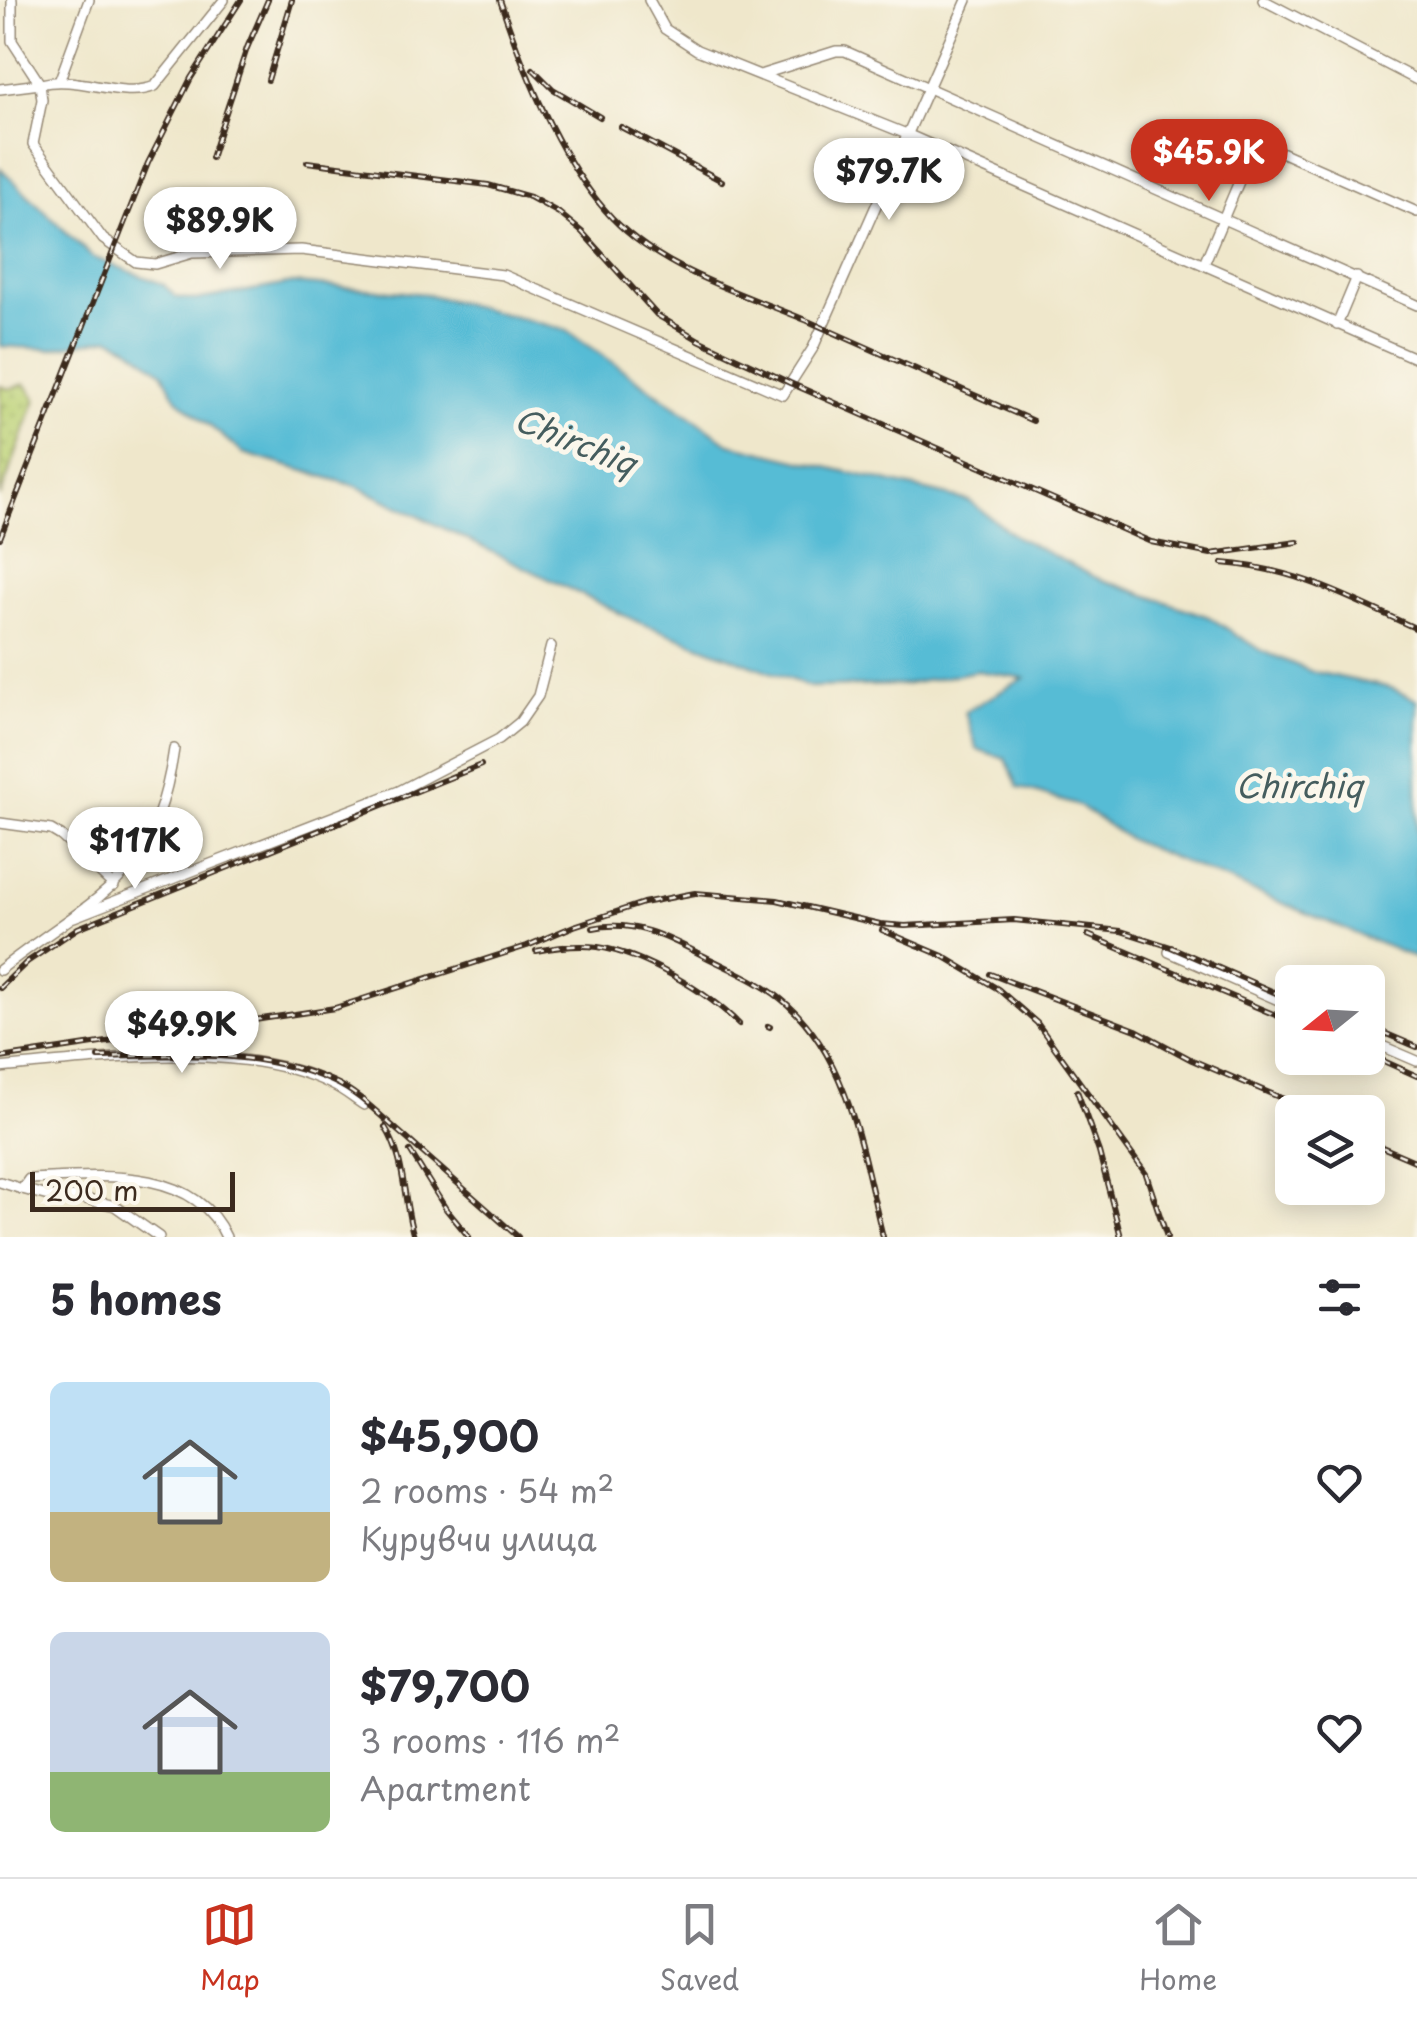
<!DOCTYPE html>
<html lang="en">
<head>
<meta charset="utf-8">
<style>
	body { margin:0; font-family:"Playpen Sans",sans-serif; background:#f7f7f7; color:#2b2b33; height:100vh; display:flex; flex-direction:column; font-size:38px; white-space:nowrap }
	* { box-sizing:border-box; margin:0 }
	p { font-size:32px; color:#7c7c81 }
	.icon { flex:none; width:55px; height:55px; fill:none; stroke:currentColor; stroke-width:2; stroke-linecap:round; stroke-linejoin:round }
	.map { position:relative; height:1237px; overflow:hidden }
	.details { display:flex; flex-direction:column; background:#fff; flex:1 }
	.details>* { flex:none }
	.needle { width:65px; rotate:252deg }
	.fabs { position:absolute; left:1275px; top:965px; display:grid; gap:20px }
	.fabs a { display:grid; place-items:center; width:110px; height:110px; border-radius:15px; background:#fff; box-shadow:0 5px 25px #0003; font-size:50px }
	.scale { position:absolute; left:30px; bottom:25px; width:205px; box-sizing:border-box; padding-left:10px; border:5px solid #3b2a1e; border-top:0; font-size:28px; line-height:35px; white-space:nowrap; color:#3b2a1e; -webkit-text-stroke:8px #fbf7ec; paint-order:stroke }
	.price { position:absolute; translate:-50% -85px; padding:0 22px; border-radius:35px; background:#fff; color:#222; font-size:32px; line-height:65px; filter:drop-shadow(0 2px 5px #0008) }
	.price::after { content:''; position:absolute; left:50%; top:60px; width:30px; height:22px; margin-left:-15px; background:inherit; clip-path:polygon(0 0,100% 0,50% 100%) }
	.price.on { background:#c8321e; color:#fff }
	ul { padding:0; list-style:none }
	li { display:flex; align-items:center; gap:30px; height:250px; padding:0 50px }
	li span { display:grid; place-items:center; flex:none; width:280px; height:200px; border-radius:15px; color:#555 }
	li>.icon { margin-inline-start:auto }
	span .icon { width:120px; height:120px; fill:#fffc; stroke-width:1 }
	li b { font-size:42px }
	h2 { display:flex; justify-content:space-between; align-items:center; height:120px; padding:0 50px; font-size:42px }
	.tab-bar { display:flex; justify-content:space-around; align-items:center; height:140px; border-top:2px solid #e1e1e2; background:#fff; font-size:28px; color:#7c7c81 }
	.tab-bar a { display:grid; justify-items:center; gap:5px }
	.tab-bar .on { color:#c8321e }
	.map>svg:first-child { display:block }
	.grass { fill:url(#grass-dots); stroke:#7b7e4a; stroke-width:2.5 }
	.water { fill:#57bcd5; stroke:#49737a; stroke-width:2.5 }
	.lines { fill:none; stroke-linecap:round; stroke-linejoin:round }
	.minor-casing { stroke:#958874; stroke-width:12 }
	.minor { stroke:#fff; stroke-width:9 }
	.rail-casing { stroke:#3b2a1e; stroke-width:6 }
	.rail { stroke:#fbf7ec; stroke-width:2.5; stroke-dasharray:8; stroke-linecap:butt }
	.labels { text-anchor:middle; stroke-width:10; stroke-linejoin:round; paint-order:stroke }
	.water-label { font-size:32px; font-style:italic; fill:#455d5e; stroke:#fbf7ec }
</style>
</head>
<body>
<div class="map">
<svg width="1417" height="1237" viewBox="0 0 1417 1237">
	<defs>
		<pattern id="grass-dots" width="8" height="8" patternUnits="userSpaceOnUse" patternTransform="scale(2.5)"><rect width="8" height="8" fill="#bbd175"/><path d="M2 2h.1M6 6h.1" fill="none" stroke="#99aa5f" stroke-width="1.8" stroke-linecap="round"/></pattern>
	</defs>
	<rect width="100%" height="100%" fill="#fbf7ec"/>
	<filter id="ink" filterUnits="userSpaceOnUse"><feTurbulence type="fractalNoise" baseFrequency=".01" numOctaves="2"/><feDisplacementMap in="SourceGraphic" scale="20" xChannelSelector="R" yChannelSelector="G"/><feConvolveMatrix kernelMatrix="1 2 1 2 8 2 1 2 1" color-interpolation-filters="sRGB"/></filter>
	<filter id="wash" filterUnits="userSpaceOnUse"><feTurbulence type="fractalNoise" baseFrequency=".0048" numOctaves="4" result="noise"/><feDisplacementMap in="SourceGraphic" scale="40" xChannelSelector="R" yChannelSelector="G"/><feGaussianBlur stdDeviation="2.25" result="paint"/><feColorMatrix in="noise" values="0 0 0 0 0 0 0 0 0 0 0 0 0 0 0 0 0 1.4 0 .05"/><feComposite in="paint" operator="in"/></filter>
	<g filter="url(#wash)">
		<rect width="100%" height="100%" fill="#efe7cb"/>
		<path class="grass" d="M25,384L36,399L0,497V386L9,389Z"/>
		<path class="water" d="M0,168L92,257L163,284L176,297L195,300L294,283L426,294L566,330L730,444L969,501L1015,536L1097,578L1209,617L1260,650L1310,671L1391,688L1417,700V959L1130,840L1079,806L1018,787L1006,759L977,749L965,712L1024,678L977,671L903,685L810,687L636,621L356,486L243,453L177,399L162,372L129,347L110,338L51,349L0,346Z"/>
	</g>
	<g filter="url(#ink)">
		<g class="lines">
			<g class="minor-casing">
				<g id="minor">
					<path d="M224,0L155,86C121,100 79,74 40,84L42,100L33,144L103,239L136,262L155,264L192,253L301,250L503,275L783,395L813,348L967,0"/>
					<path d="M649,0L665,29L697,50L909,135L1417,359"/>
					<path d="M1263,0L1417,80"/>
					<path d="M763,74L836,51H845L1417,305"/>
					<path d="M60,79L89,0"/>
					<path d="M0,89L40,84L12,41V0"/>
					<path d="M1204,264L1249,158L1261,146H1267L1417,212"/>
					<path d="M1337,325L1357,277"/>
					<path d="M0,823L51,830L61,836L114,886"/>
					<path d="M74,917L399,791L499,739L520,722L538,696L551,646"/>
					<path d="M1169,952L1292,1006"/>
					<path d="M0,970C96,894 154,885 174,749"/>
					<path d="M1368,1040L1417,1061"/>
					<path d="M0,1068C95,1059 244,1040 331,1084C343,1089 353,1098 364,1105"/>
					<path d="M0,1182L22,1189L29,1179C95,1176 194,1164 226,1237"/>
					<path d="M22,1189L52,1197H77L115,1206L159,1237"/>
				</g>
			</g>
			<use href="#minor" class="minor"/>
			<g class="rail-casing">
				<g id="rail">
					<path d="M500,0C523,69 557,155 605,210C655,269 742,293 810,322C885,355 959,388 1033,421"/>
					<path d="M533,69L553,89L600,117"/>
					<path d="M268,80L292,0"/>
					<path d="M621,127L722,181"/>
					<path d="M211,158L247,48L268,0"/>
					<path d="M307,162L488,185L530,197L559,213L582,232L657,315L699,340L790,383L1151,542L1211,554L1298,542"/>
					<path d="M0,538L148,163L191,78L241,0"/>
					<path d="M1222,563C1298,569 1349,598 1417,629"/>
					<path d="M593,928C633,919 667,937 702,955C732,970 764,983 788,1005C851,1062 863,1159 883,1237"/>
					<path d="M882,930L943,956L998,989L1037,1023L1146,1174L1167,1237"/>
					<path d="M1088,935L1292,1022"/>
					<path d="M536,951C556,947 577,944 598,947C643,954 708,992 739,1024"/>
					<path d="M990,974L1136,1030L1192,1060L1314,1112"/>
					<path d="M0,988L27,962L78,928L481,765"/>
					<path d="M768,1026L770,1027"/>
					<path d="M1368,1026L1417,1047"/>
					<path d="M1368,1054L1417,1076"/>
					<path d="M99,1057C177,1055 258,1048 332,1081C360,1093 381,1117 404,1136C442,1170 481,1203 518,1237"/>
					<path d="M0,1058L335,1008L527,946L574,926L643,903L695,893L777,900L880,924L905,926L1014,920L1121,931L1171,947L1292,1000"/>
					<path d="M1077,1091L1099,1152L1121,1237"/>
					<path d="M385,1127C407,1162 402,1199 414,1237"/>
					<path d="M1368,1141L1417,1162"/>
					<path d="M410,1151L446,1209L469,1237"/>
				</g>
			</g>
			<use href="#rail" class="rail"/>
		</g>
	</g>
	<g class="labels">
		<g class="water-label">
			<text transform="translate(575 442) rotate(22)" y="11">Chirchiq</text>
			<text x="1299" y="798">Chirchiq</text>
		</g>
	</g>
</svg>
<div class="fabs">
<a><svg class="needle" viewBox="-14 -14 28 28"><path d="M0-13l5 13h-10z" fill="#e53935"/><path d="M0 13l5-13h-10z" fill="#7c7c81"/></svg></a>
<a><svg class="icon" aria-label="layers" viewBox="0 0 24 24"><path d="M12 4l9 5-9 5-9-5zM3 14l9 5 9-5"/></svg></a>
</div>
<div class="scale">200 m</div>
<b class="price on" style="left:1209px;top:204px">$45.9K</b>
<b class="price" style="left:889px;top:223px">$79.7K</b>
<b class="price" style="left:220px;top:272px">$89.9K</b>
<b class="price" style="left:135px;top:892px">$117K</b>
<b class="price" style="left:182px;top:1076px">$49.9K</b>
</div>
<section class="details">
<h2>5 homes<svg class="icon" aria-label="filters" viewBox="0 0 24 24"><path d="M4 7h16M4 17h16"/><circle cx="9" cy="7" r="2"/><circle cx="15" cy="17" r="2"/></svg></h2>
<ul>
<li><span style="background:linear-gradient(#bfe0f5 65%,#c2b280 0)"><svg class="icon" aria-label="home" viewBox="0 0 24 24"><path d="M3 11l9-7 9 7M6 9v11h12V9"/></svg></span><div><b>$45,900</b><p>2 rooms · 54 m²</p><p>Курувчи улица</p></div><svg class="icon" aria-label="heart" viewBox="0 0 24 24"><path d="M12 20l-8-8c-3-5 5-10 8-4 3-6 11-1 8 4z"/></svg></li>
<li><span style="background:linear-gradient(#c9d6e8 70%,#8fb573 0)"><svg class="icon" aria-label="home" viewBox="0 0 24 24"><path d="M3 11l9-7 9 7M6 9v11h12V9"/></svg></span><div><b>$79,700</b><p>3 rooms · 116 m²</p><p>Apartment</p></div><svg class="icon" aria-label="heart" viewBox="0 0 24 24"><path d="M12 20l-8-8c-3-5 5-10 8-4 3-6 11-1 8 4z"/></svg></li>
</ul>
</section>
<nav class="tab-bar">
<a class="on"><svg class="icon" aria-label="map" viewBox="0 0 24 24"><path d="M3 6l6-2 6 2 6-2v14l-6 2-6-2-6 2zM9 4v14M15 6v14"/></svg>Map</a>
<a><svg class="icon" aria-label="saved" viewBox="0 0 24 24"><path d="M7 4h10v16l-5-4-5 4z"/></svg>Saved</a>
<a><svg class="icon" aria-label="home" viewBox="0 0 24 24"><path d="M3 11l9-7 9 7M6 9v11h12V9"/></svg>Home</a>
</nav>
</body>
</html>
